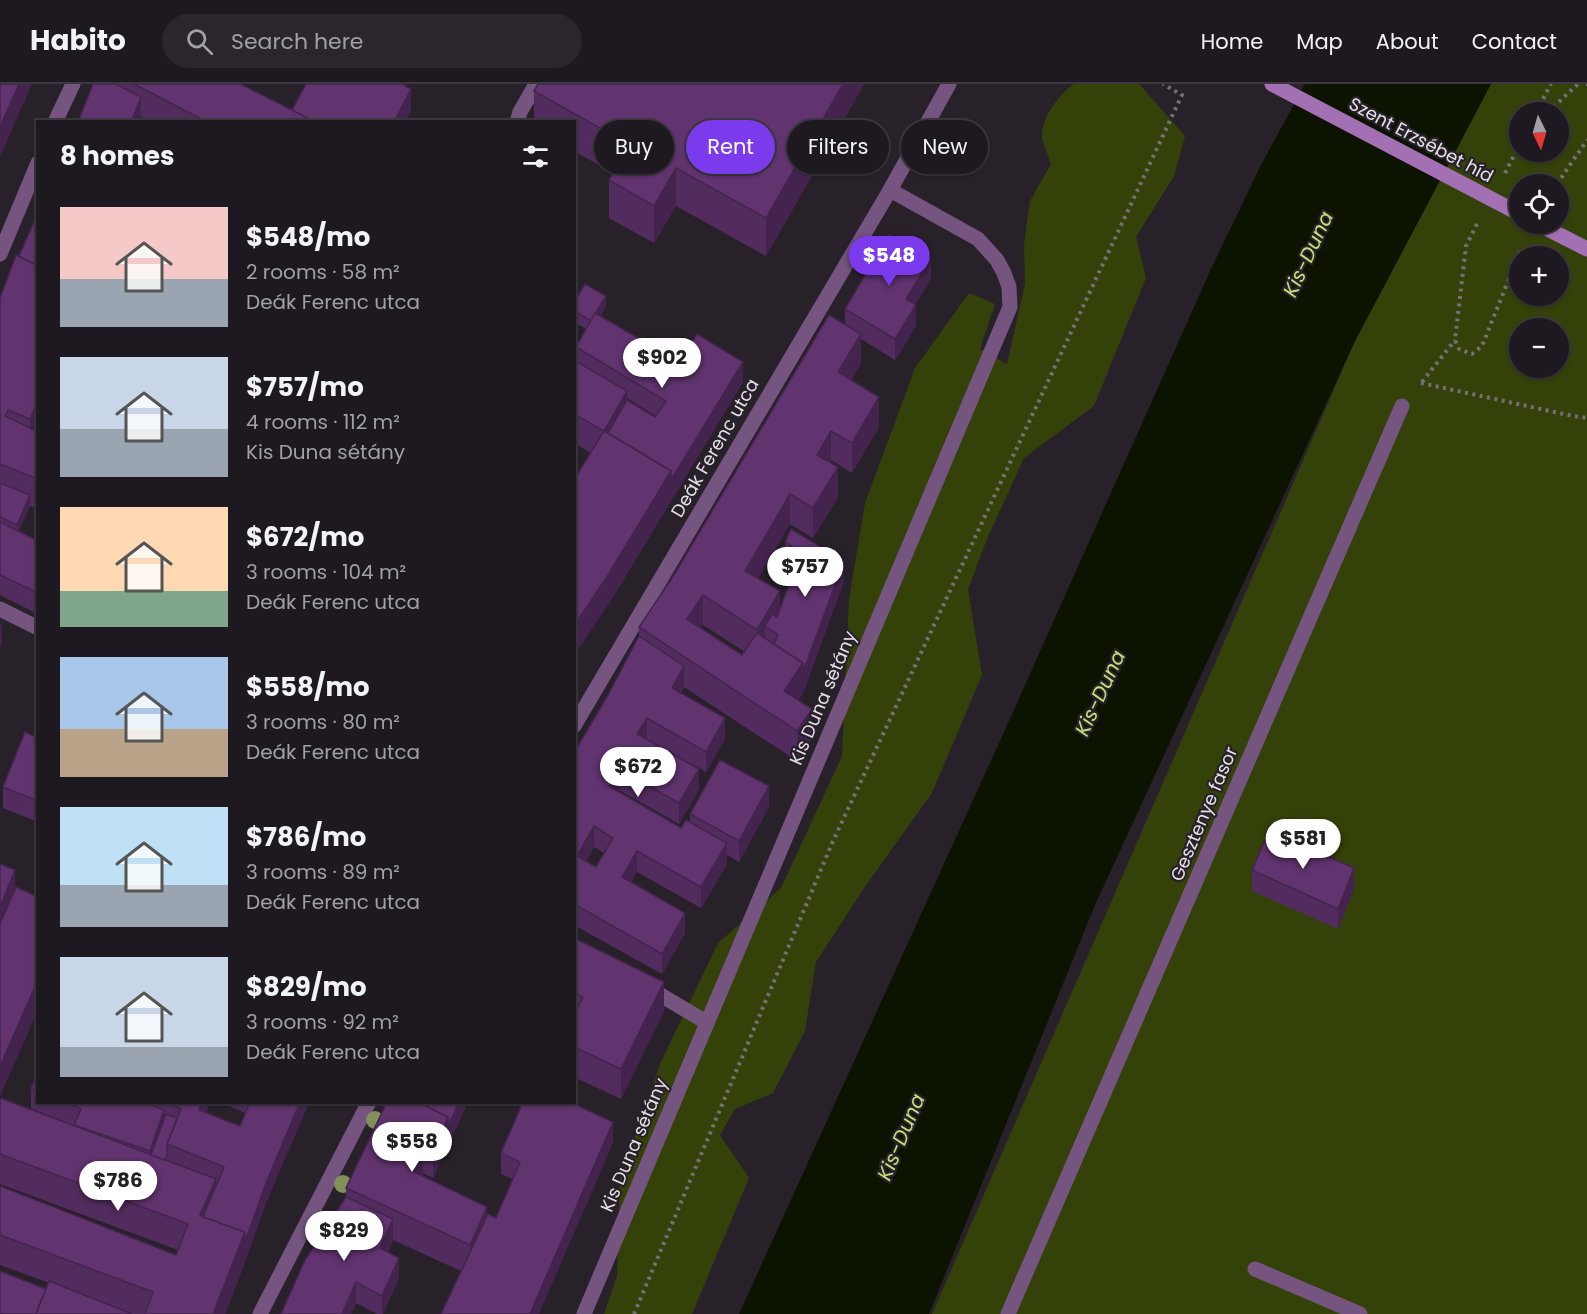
<!DOCTYPE html>
<html lang="en">
<head>
<meta charset="utf-8">
<style>
	body { margin:0; font-family:Poppins,sans-serif; background:#2b262d; color:#f1f3f6; height:100vh; display:flex; flex-direction:column; font-size:22px; white-space:nowrap }
	* { box-sizing:border-box; margin:0 }
	p { font-size:20px; color:#a1a0a5 }
	.icon { flex:none; width:33px; height:33px; fill:none; stroke:currentColor; stroke-width:2; stroke-linecap:round; stroke-linejoin:round }
	.map { position:relative; flex:1; overflow:hidden }
	.drawer { position:absolute; left:36px; top:36px; width:540px; height:984px; display:flex; flex-direction:column; background:#1e1920; border-radius:0px; box-shadow:0 2px 4px #0004,0 0 0 2px #3c383e }
	.drawer>* { flex:none }
	.banner { position:absolute; left:594px; top:36px; width:570px; height:54px; display:flex; gap:12px }
	.needle { width:39px; rotate:175deg }
	.buttons { position:absolute; left:1509px; top:18px; display:grid; gap:12px }
	.buttons a { display:grid; place-items:center; width:60px; height:60px; border-radius:50%; background:#1e1920; box-shadow:0 2px 4px #0004,0 0 0 2px #3c383e; font-size:30px }
	.price { position:absolute; translate:-50% -51px; padding:0 14px; border-radius:21px; background:#fff; color:#222; font-size:20px; line-height:39px; filter:drop-shadow(0 2px 3px #0008) }
	.price::after { content:''; position:absolute; left:50%; top:36px; width:18px; height:14px; margin-left:-9px; background:inherit; clip-path:polygon(0 0,100% 0,50% 100%) }
	.price.selected { background:#7c3aed; color:#fff }
	ul { padding:0; list-style:none }
	li { display:flex; align-items:center; gap:18px; height:150px; padding:0 24px }
	li span { display:grid; place-items:center; flex:none; width:168px; height:120px; border-radius:0px; color:#555 }
	li>.icon { margin-inline-start:auto }
	span .icon { width:72px; height:72px; fill:#fffc; stroke-width:1 }
	li b { font-size:26px }
	h2 { display:flex; justify-content:space-between; align-items:center; height:72px; padding:0 24px; font-size:26px }
	.tag { padding:0 21px; border-radius:27px; background:#1e1920; box-shadow:0 2px 4px #0004,0 0 0 2px #3c383e; font-size:21px; line-height:54px }
	.tag.selected { background:#7c3aed; color:#fff }
	header { display:flex; align-items:center; gap:36px; box-sizing:border-box; height:84px; padding:0 30px; background:#1e1920; border-bottom:2px solid #3c383e }
	header strong { font-size:28px }
	nav { display:flex; gap:33px; margin-inline-start:auto; font-size:21px }
	.search { width:420px; height:54px; background:#2b262d; display:flex; align-items:center; gap:15px; box-sizing:border-box; padding:0 21px; border-radius:33px; color:#a1a0a5; font-size:22px }
	.map>svg:first-child { display:block }
	.green { fill:#344209; fill-rule:evenodd }
	.water { fill:#0c1300 }
	.lines { fill:none; stroke-linecap:round; stroke-linejoin:round }
	.path { stroke:#757077; stroke-width:4; stroke-dasharray:3 4.5; stroke-linecap:butt }
	.service { stroke:#755580; stroke-width:15 }
	.minor { stroke:#755580; stroke-width:15 }
	.secondary { stroke:#a470b4; stroke-width:15 }
	.secondary-bridge { stroke:#a470b4; stroke-width:15 }
	.tree { fill:#829159 }
	.wall { fill:#532c5f; fill-rule:evenodd }
	.shaded-wall { fill:#44244e }
	.building { fill:#61336f; stroke:#44244e; stroke-width:1.5; fill-rule:evenodd }
	.labels { text-anchor:middle; stroke-width:4.5; stroke-linejoin:round; paint-order:stroke }
	.street-label { font-size:18px; fill:#e5e1e7; stroke:#28212a }
	.water-label { font-size:20px; font-style:italic; fill:#c2e275; stroke:#28212a }
</style>
</head>
<body>
<header>
<strong>Habito</strong>
<div class="search"><svg class="icon" aria-label="search" viewBox="0 0 24 24"><circle cx="10" cy="10" r="6"/><path d="M15 15l6 6"/></svg>Search here</div>
<nav><a>Home</a><a>Map</a><a>About</a><a>Contact</a></nav>
</header>
<div class="map">
<svg width="1587" height="1230" viewBox="0 0 1587 1230">
	<rect width="100%" height="100%" fill="#28212a"/>
	<g class="green">
		<path d="M1074,0H1139L1185,52L1174,92L1136,153L1146,194L1094,322L1024,374L987,455L968,505L982,591L932,709L864,804L816,878L805,947L773,1009L735,1025L720,1051L749,1094L692,1230H604L617,1192L620,1095L660,980L718,859L781,804L842,672L849,515L865,419L915,284L969,209L995,220L980,265L1007,280L1025,200L1024,161L1030,117L1051,80C1048,71 1043,61 1042,52C1041,34 1060,9 1074,0Z"/>
		<path d="M1491,0H1587V1230H932L1355,257ZM1520,28H1558V68H1520ZM1520,100H1558V140H1520ZM1520,172H1558V212H1520ZM1520,244H1558V284H1520Z"/>
	</g>
	<path class="water" d="M1305,0H1491L1355,257L1095,821L929,1230H739L1009,637L1211,185L1260,83Z"/>
	<g class="lines">
		<g class="path">
			<path d="M1586,0H1587"/>
			<path d="M1536,28L1551,0"/>
			<path d="M1548,28L1578,0H1582"/>
			<path d="M1505,89L1520,60"/>
			<path d="M1557,100L1587,56"/>
			<path d="M1477,140L1466,162L1455,256L1459,265L1472,270L1482,262L1521,165"/>
			<path d="M1422,298L1455,256"/>
			<path d="M1421,299L1573,332L1587,334"/>
			<path d="M634,1230L833,757L1182,11L1163,0"/>
		</g>
		<path class="service" d="M1255,1185L1360,1230"/>
		<g class="minor">
			<path d="M55,38L73,0"/>
			<path d="M517,38L520,28L536,0"/>
			<path d="M0,170L38,79"/>
			<path d="M0,525L38,544"/>
			<path d="M574,642L890,106L949,0"/>
			<path d="M647,903L706,938"/>
			<path d="M260,1230L369,1018"/>
			<path d="M584,1230L1010,223L1009,203L1004,189L997,176L978,155L890,106"/>
			<path d="M1008,1230L1402,322"/>
		</g>
		<path class="secondary" d="M1538,140L1587,165"/>
		<path class="secondary-bridge" d="M1272,0L1520,130"/>
	</g>
	<g class="tree">
		<circle cx="375" cy="1036" r="9"/>
		<circle cx="343" cy="1100" r="9"/>
	</g>
	<g class="wall">
		<path d="M93,0H240L292,26H411L405,38H149L141,33Z"/>
		<path d="M864,0L766,172L676,122L654,159L609,134V96L613,89L574,67V38H534V7Z"/>
		<path d="M931,195L915,221L916,242L895,276L861,255V279L851,296L879,343L852,389L831,376L830,379L838,413L813,454L790,440L758,494L780,524L794,485L785,478V458L844,497L803,609L798,616L812,654L797,677L684,603L681,609L725,655L706,688L647,655L699,706L679,740L619,706L618,707L681,744L690,739V730L769,723L739,778L727,771V780L701,824L637,788L631,798L685,849L662,890L574,841V669L608,611L639,552V543L845,240V225ZM703,541L745,568L742,571L701,544ZM594,763L604,769L596,783L586,777Z"/>
		<path d="M0,214L38,347V425L30,422L19,447L38,457V530L0,511Z"/>
		<path d="M574,218L606,223L600,232L681,279L743,298L608,521L591,369L574,359V276L576,277V263L586,245L574,238ZM627,314L656,332L655,333L627,316Z"/>
		<path d="M38,654V738L3,724V703Z"/>
		<path d="M0,780L15,786L0,1012Z"/>
		<path d="M1252,786L1354,805L1338,845L1252,807Z"/>
		<path d="M574,854L664,927L621,1015L574,993Z"/>
		<path d="M38,989V1018H210L206,1028L240,1042L245,1029L220,1018H309L266,1119L245,1178L225,1230H0L46,1205L49,1199L0,1181V1102L176,1171L178,1166L0,1100V1014L59,1036L31,1024V1004Z"/>
		<path d="M468,1018L433,1094L423,1089L422,1092L487,1131L496,1134L513,1095L501,1090V1069L613,1059L461,1187L393,1156L388,1168L399,1194L383,1230H377L356,1219L351,1230H281L346,1113V1104Z"/>
	</g>
	<g class="shaded-wall">
		<path d="M19,0H32L0,73V43Z"/>
		<path d="M843,0H864L766,172V134Z"/>
		<path d="M411,5V26L405,38H394Z"/>
		<path d="M141,13V34L139,38H131Z"/>
		<path d="M676,84V122L654,159V122Z"/>
		<path d="M931,174V195L906,236V215Z"/>
		<path d="M606,212V223L591,247V237Z"/>
		<path d="M916,221V242L895,276V255Z"/>
		<path d="M861,250V279L838,318V288Z"/>
		<path d="M743,278V298L608,521L574,572V542L671,387Z"/>
		<path d="M627,307V337L613,361L604,347Z"/>
		<path d="M879,313V343L852,389V359Z"/>
		<path d="M38,317V347L30,365V335Z"/>
		<path d="M831,347V376L817,401V371Z"/>
		<path d="M838,383V413L813,454V424Z"/>
		<path d="M790,410V440L745,516V487Z"/>
		<path d="M30,411V422L17,451V441Z"/>
		<path d="M844,477V497L803,609V588Z"/>
		<path d="M780,507V537L765,542V563L757,576V546Z"/>
		<path d="M703,511V541L687,565V535Z"/>
		<path d="M2,538V559L0,563V542Z"/>
		<path d="M803,579V609L784,636V607Z"/>
		<path d="M684,582V603L672,624V604Z"/>
		<path d="M812,625V654L797,677V647Z"/>
		<path d="M647,634V655L637,670V650Z"/>
		<path d="M725,634V655L706,688V668Z"/>
		<path d="M619,685V706L609,723V702Z"/>
		<path d="M699,685V706L679,740V719Z"/>
		<path d="M769,702V723L739,778V757Z"/>
		<path d="M594,742V763L577,793V772Z"/>
		<path d="M727,759V780L701,824V803Z"/>
		<path d="M637,767V788L622,813V793Z"/>
		<path d="M1354,784V805L1338,845V825Z"/>
		<path d="M15,786V807L0,844V823Z"/>
		<path d="M685,829V849L662,890V870Z"/>
		<path d="M38,896V926L0,1012V982Z"/>
		<path d="M664,898V927L621,1015V985Z"/>
		<path d="M202,1018H210L199,1046V1026Z"/>
		<path d="M300,1018H309L266,1119L245,1178L225,1230H213L245,1148Z"/>
		<path d="M459,1018H468L433,1094V1064L448,1033Z"/>
		<path d="M164,1026V1047L150,1088V1067Z"/>
		<path d="M613,1038V1059L539,1230H530Z"/>
		<path d="M423,1060V1089L410,1116V1086Z"/>
		<path d="M216,1095V1125L208,1143L200,1131Z"/>
		<path d="M487,1123V1153L470,1191V1161Z"/>
		<path d="M393,1135V1156L380,1185V1164Z"/>
		<path d="M399,1174V1194L383,1230H382V1212Z"/>
		<path d="M356,1198V1219L351,1230H342Z"/>
	</g>
	<g class="building">
		<path d="M0,0H19L0,43Z"/>
		<path d="M93,0H116L141,13L131,38H78Z"/>
		<path d="M134,0H240L308,34L306,38H207Z"/>
		<path d="M306,0H402L411,5L394,38H308V34L292,26Z"/>
		<path d="M538,0H843L766,134L676,84L654,122L609,96L630,61L534,7Z"/>
		<path d="M34,138L38,140V182L19,172Z"/>
		<path d="M889,151L931,174L906,215L916,221L895,255L845,225Z"/>
		<path d="M16,171L38,182V317L30,335L8,326L5,332L38,348V395L0,380V214Z"/>
		<path d="M585,200L606,212L591,237L574,227V218Z"/>
		<path d="M595,229L681,279L697,250L743,278L671,396V387L608,349L627,316L655,333L666,317L576,263Z"/>
		<path d="M829,231L861,250L838,288L879,313L852,359L831,347L817,371L838,383L813,424L790,410L745,487L780,507L757,546L703,511L687,535L742,571L757,549L803,579L784,607L812,625L797,647L639,543L674,491Z"/>
		<path d="M574,276L627,307L604,347L671,387L608,491L574,542V396L604,347L574,330Z"/>
		<path d="M0,399L30,411L17,441L0,433Z"/>
		<path d="M0,438L38,457V509L0,491Z"/>
		<path d="M791,445L844,477L803,588V579L774,560L778,551L765,542L772,530L777,533L801,468L785,458Z"/>
		<path d="M639,552L684,582L672,604L725,634L706,668L647,634L637,650L699,685L679,719L619,685L609,702L681,744L686,736L727,759L701,803L637,767L622,793L685,829L662,870L574,820V669L608,611ZM594,742L613,754L596,783L577,772Z"/>
		<path d="M25,648L38,654V717L3,703Z"/>
		<path d="M720,676L769,702L739,757L690,730Z"/>
		<path d="M1269,747L1354,784L1338,825L1252,786Z"/>
		<path d="M0,780L15,786L0,823Z"/>
		<path d="M16,803L38,813V896L0,982V840Z"/>
		<path d="M574,854L664,898L621,985L574,963V931L583,913L574,909Z"/>
		<path d="M38,989V1006L31,1004Z"/>
		<path d="M0,1014L216,1095L200,1131L245,1148L213,1230H145L153,1208L0,1151V1102L176,1171L188,1140L0,1070Z"/>
		<path d="M66,1018H143L164,1026L150,1067L74,1041L81,1025Z"/>
		<path d="M164,1018H202L199,1026L240,1042L250,1018H300L266,1099L245,1158V1148L203,1133L224,1083L167,1060L181,1025Z"/>
		<path d="M387,1018H418L448,1033L433,1064L423,1060L410,1086L487,1123L470,1161L346,1104Z"/>
		<path d="M418,1018H459L448,1042V1033Z"/>
		<path d="M523,1018H570L613,1038L530,1230H441L488,1130L496,1134L520,1078L501,1069Z"/>
		<path d="M166,1030L177,1034L167,1060V1071L165,1076L151,1071Z"/>
		<path d="M346,1113L393,1135L380,1164L399,1174L382,1212L356,1198L342,1230H281L305,1176Z"/>
		<path d="M0,1187L46,1205L36,1230H0Z"/>
		<path d="M49,1197L132,1230H36Z"/>
	</g>
	<g class="labels">
		<g class="street-label">
			<text transform="translate(1421 56) rotate(28)" y="6">Szent Erzsébet híd</text>
			<text transform="translate(715 364) rotate(-60)" y="6">Deák Ferenc utca</text>
			<text transform="translate(823 614) rotate(-67)" y="6">Kis Duna sétány</text>
			<text transform="translate(1204 730) rotate(-67)" y="6">Gesztenye fasor</text>
			<text transform="translate(634 1061) rotate(-67)" y="6">Kis Duna sétány</text>
		</g>
		<g class="water-label">
			<text transform="translate(1308 170) rotate(-65)" y="7">Kis-Duna</text>
			<text transform="translate(1100 609) rotate(-65)" y="7">Kis-Duna</text>
			<text transform="translate(901 1053) rotate(-67)" y="7">Kis-Duna</text>
		</g>
	</g>
</svg>
<div class="buttons">
<a><svg class="needle" viewBox="-14 -14 28 28"><path d="M0-13l5 13h-10z" fill="#e53935"/><path d="M0 13l5-13h-10z" fill="#a1a0a5"/></svg></a>
<a><svg class="icon" aria-label="locate" viewBox="0 0 24 24"><circle cx="12" cy="12" r="6"/><path d="M12 2v4M12 18v4M2 12h4M18 12h4"/></svg></a>
<a>+</a>
<a>−</a>
</div>
<b class="price selected" style="left:889px;top:203px">$548</b>
<b class="price" style="left:662px;top:305px">$902</b>
<b class="price" style="left:805px;top:514px">$757</b>
<b class="price" style="left:638px;top:714px">$672</b>
<b class="price" style="left:1303px;top:786px">$581</b>
<b class="price" style="left:412px;top:1089px">$558</b>
<b class="price" style="left:118px;top:1128px">$786</b>
<b class="price" style="left:344px;top:1178px">$829</b>
<div class="banner">
<a class="tag">Buy</a>
<a class="tag selected">Rent</a>
<a class="tag">Filters</a>
<a class="tag">New</a>
</div>
<section class="drawer">
<h2>8 homes<svg class="icon" aria-label="filters" viewBox="0 0 24 24"><path d="M4 7h16M4 17h16"/><circle cx="9" cy="7" r="2"/><circle cx="15" cy="17" r="2"/></svg></h2>
<ul>
<li><span style="background:linear-gradient(#f6c9c9 60%,#9aa5b1 0)"><svg class="icon" aria-label="home" viewBox="0 0 24 24"><path d="M3 11l9-7 9 7M6 9v11h12V9"/></svg></span><div><b>$548/mo</b><p>2 rooms · 58 m²</p><p>Deák Ferenc utca</p></div></li>
<li><span style="background:linear-gradient(#c9d6e8 60%,#9aa5b1 0)"><svg class="icon" aria-label="home" viewBox="0 0 24 24"><path d="M3 11l9-7 9 7M6 9v11h12V9"/></svg></span><div><b>$757/mo</b><p>4 rooms · 112 m²</p><p>Kis Duna sétány</p></div></li>
<li><span style="background:linear-gradient(#ffd9b3 70%,#7fa58c 0)"><svg class="icon" aria-label="home" viewBox="0 0 24 24"><path d="M3 11l9-7 9 7M6 9v11h12V9"/></svg></span><div><b>$672/mo</b><p>3 rooms · 104 m²</p><p>Deák Ferenc utca</p></div></li>
<li><span style="background:linear-gradient(#a9c7e8 60%,#b9a48a 0)"><svg class="icon" aria-label="home" viewBox="0 0 24 24"><path d="M3 11l9-7 9 7M6 9v11h12V9"/></svg></span><div><b>$558/mo</b><p>3 rooms · 80 m²</p><p>Deák Ferenc utca</p></div></li>
<li><span style="background:linear-gradient(#bfe0f5 65%,#9aa5b1 0)"><svg class="icon" aria-label="home" viewBox="0 0 24 24"><path d="M3 11l9-7 9 7M6 9v11h12V9"/></svg></span><div><b>$786/mo</b><p>3 rooms · 89 m²</p><p>Deák Ferenc utca</p></div></li>
<li><span style="background:linear-gradient(#c9d6e8 75%,#9aa5b1 0)"><svg class="icon" aria-label="home" viewBox="0 0 24 24"><path d="M3 11l9-7 9 7M6 9v11h12V9"/></svg></span><div><b>$829/mo</b><p>3 rooms · 92 m²</p><p>Deák Ferenc utca</p></div></li>
</ul>
</section>
</div>
</body>
</html>
